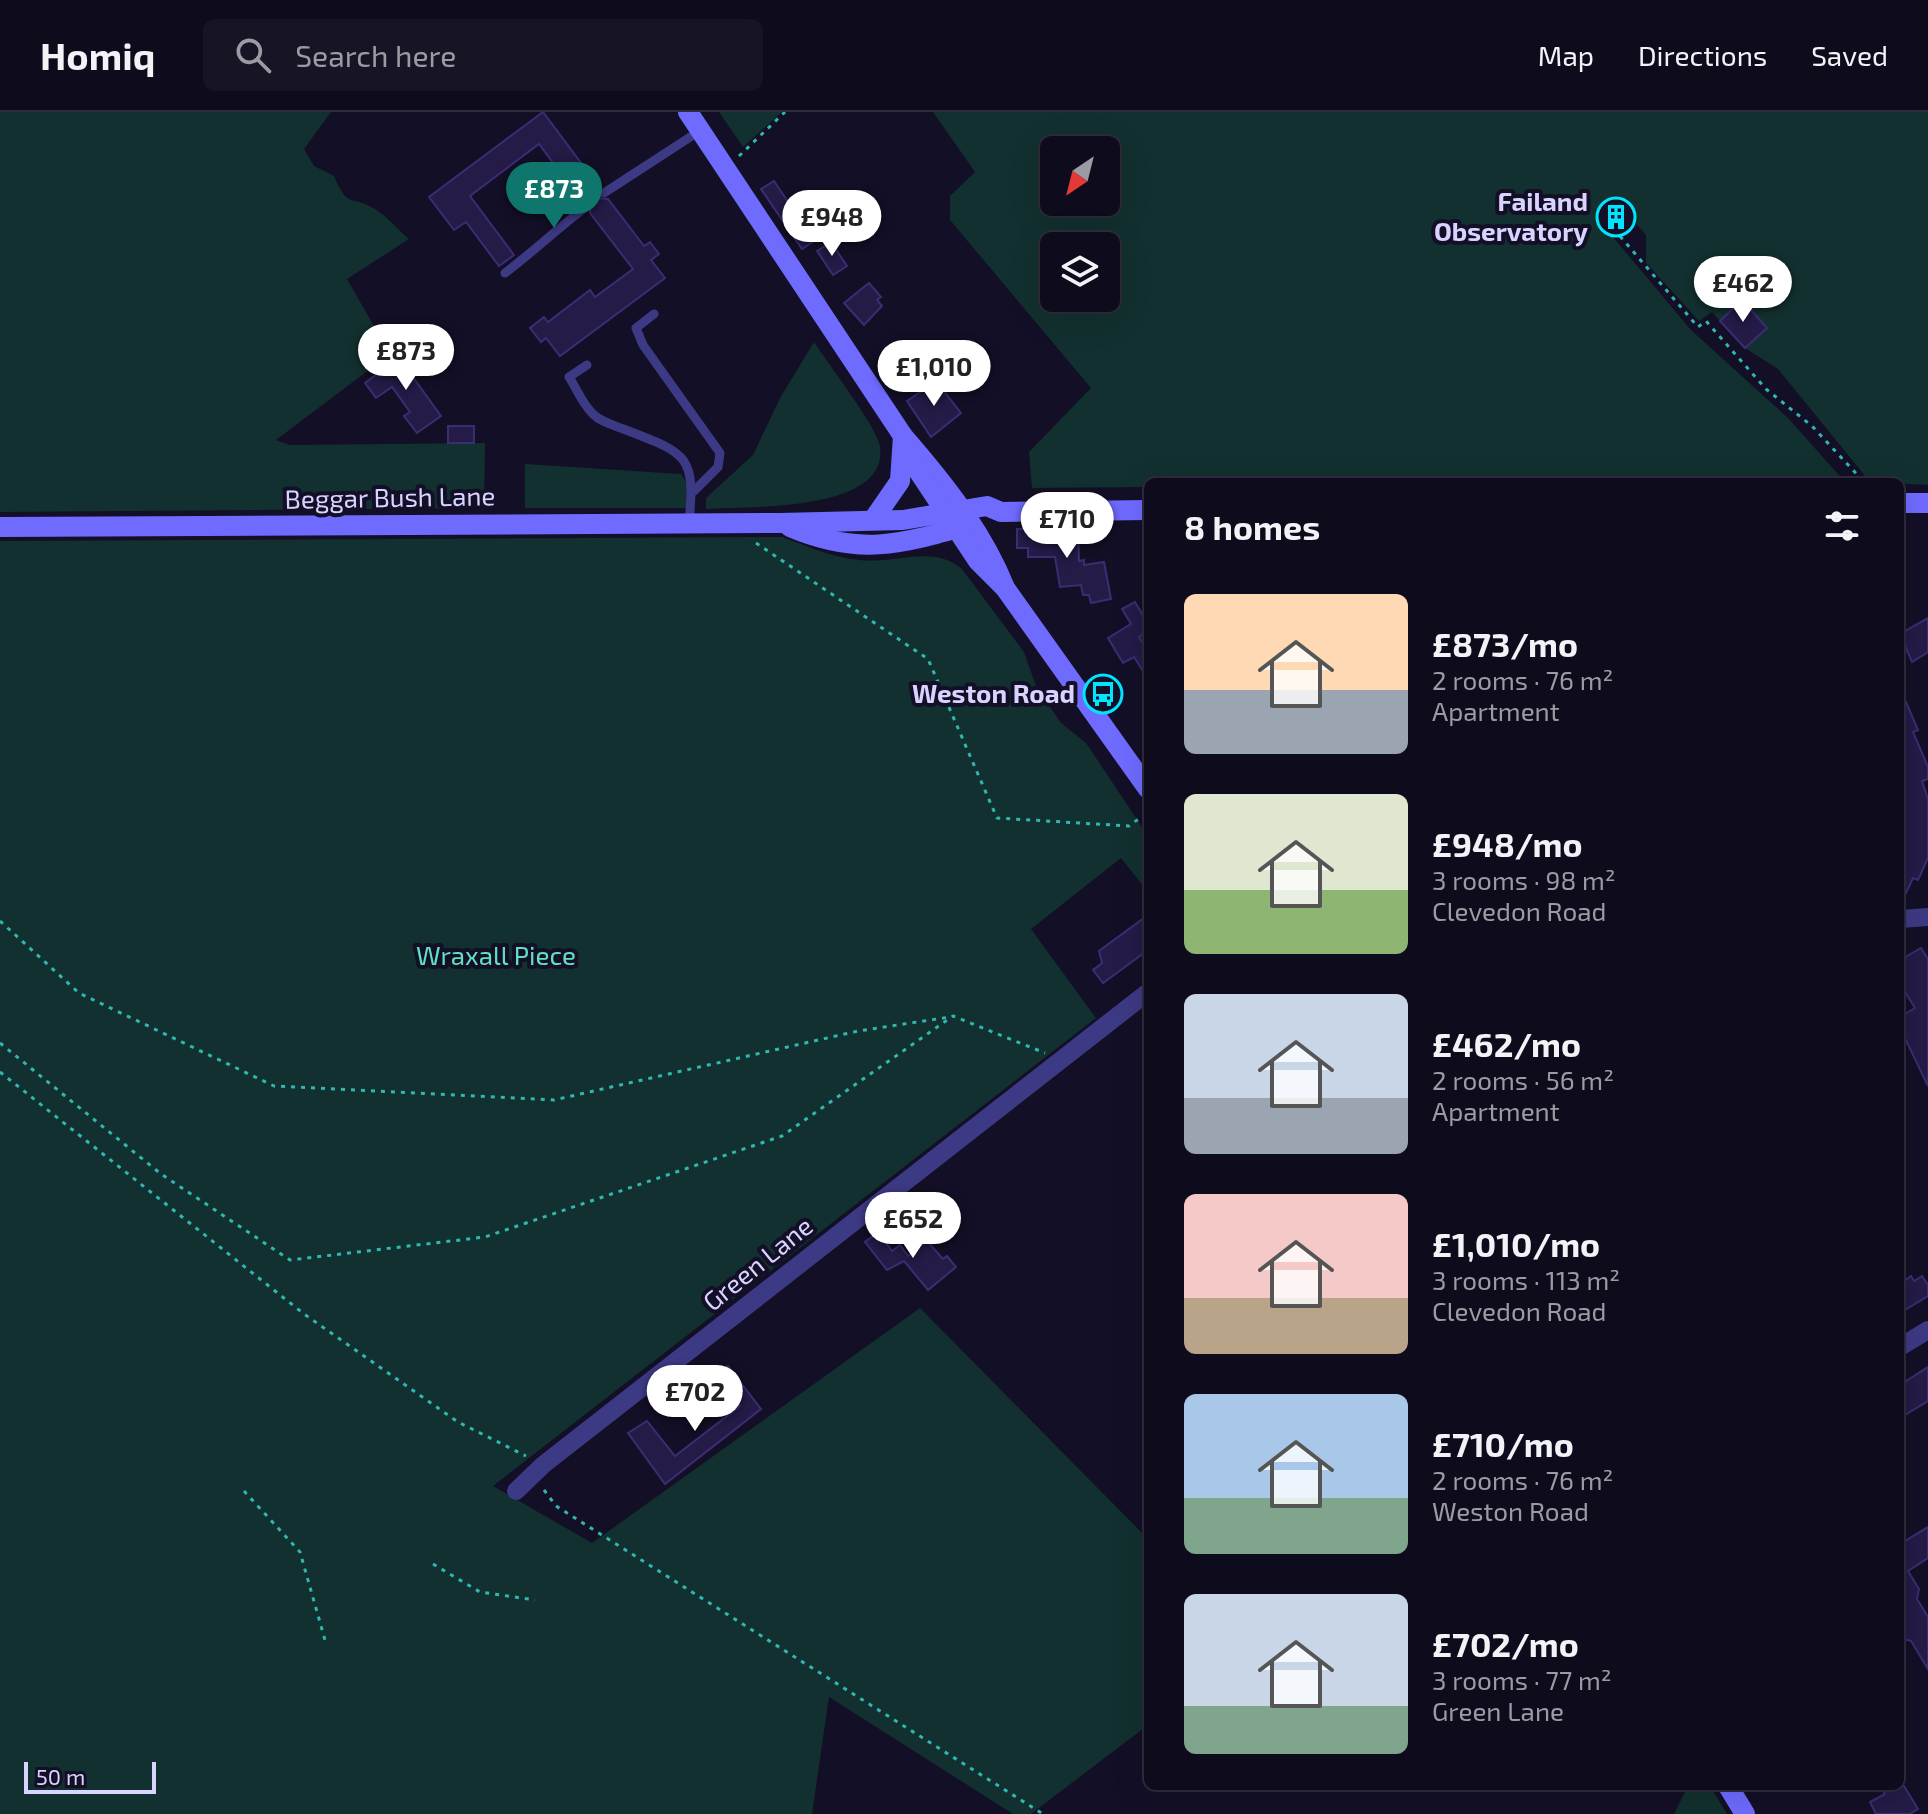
<!DOCTYPE html>
<html lang="en">
<head>
<meta charset="utf-8">
<style>
	body { margin:0; font-family:"Exo 2",sans-serif; background:#171425; color:#f1f3f6; height:100vh; display:flex; flex-direction:column; font-size:30px; white-space:nowrap }
	* { box-sizing:border-box; margin:0 }
	p { font-size:26px; color:#9b9ba3 }
	.icon { flex:none; width:44px; height:44px; fill:none; stroke:currentColor; stroke-width:2; stroke-linecap:round; stroke-linejoin:round }
	.map { position:relative; flex:1; overflow:hidden }
	.side { position:absolute; left:1144px; top:366px; width:760px; height:1312px; display:flex; flex-direction:column; background:#0e0b1c; border-radius:12px; box-shadow:0 8px 32px #0002,0 0 0 2px #2e2b3b }
	.side>* { flex:none }
	.needle { width:52px; rotate:215deg }
	.tools { position:absolute; left:1040px; top:24px; display:grid; gap:16px }
	.tools a { display:grid; place-items:center; width:80px; height:80px; border-radius:12px; background:#0e0b1c; box-shadow:0 8px 32px #0002,0 0 0 2px #2e2b3b; font-size:40px }
	.scale { position:absolute; left:24px; bottom:20px; width:132px; box-sizing:border-box; padding-left:8px; border:4px solid #d9d4ff; border-top:0; font-size:22px; line-height:28px; white-space:nowrap; color:#d9d4ff; -webkit-text-stroke:6px #130f26; paint-order:stroke }
	.price { position:absolute; translate:-50% -68px; padding:0 18px; border-radius:28px; background:#fff; color:#222; font-size:26px; line-height:52px; filter:drop-shadow(0 2px 4px #0008) }
	.price::after { content:''; position:absolute; left:50%; top:48px; width:24px; height:18px; margin-left:-12px; background:inherit; clip-path:polygon(0 0,100% 0,50% 100%) }
	.price.active { background:#0f766e; color:#fff }
	ul { padding:0; list-style:none }
	li { display:flex; align-items:center; gap:24px; height:200px; padding:0 40px }
	li span { display:grid; place-items:center; flex:none; width:224px; height:160px; border-radius:12px; color:#555 }
	li>.icon { margin-inline-start:auto }
	span .icon { width:96px; height:96px; fill:#fffc; stroke-width:1 }
	li b { font-size:34px }
	h2 { display:flex; justify-content:space-between; align-items:center; height:96px; padding:0 40px; font-size:34px }
	header { display:flex; align-items:center; gap:48px; box-sizing:border-box; height:112px; padding:0 40px; background:#0e0b1c; border-bottom:2px solid #2e2b3b }
	header strong { font-size:38px }
	nav { display:flex; gap:44px; margin-inline-start:auto; font-size:28px }
	.search { width:560px; height:72px; background:#171425; display:flex; align-items:center; gap:20px; box-sizing:border-box; padding:0 28px; border-radius:12px; color:#9b9ba3; font-size:30px }
	.map>svg:first-child { display:block }
	.green { fill:#12302f; fill-rule:evenodd }
	.building { fill:#241b47; stroke:#3b2d73; stroke-width:2 }
	.lines { fill:none; stroke-linecap:round; stroke-linejoin:round }
	.path { stroke:#2fb8b0; stroke-width:3; stroke-dasharray:4 6; stroke-linecap:butt }
	.service { stroke:#3d3a85; stroke-width:9 }
	.minor { stroke:#3d3a85; stroke-width:18 }
	.secondary { stroke:#6f6bff; stroke-width:20 }
	.labels { text-anchor:middle; stroke-width:8; stroke-linejoin:round; paint-order:stroke }
	.poi-label { font-size:26px; font-weight:bold; fill:#d9d4ff; stroke:#130f26; text-anchor:end }
	.street-label { font-size:26px; fill:#d9d4ff; stroke:#130f26 }
	.park-label { font-size:26px; fill:#5fe0c0; stroke:#130f26 }
</style>
</head>
<body>
<header>
<strong>Homiq</strong>
<div class="search"><svg class="icon" aria-label="search" viewBox="0 0 24 24"><circle cx="10" cy="10" r="6"/><path d="M15 15l6 6"/></svg>Search here</div>
<nav><a>Map</a><a>Directions</a><a>Saved</a></nav>
</header>
<div class="map">
<svg width="1928" height="1702" viewBox="0 0 1928 1702">
	<rect width="100%" height="100%" fill="#130f26"/>
	<g class="green">
		<path d="M0,0H331L304,37L314,54L334,64C349,99 351,82 375,97C388,105 398,118 409,127L347,167L390,242L276,328L290,333L485,331L484,396L0,400Z"/>
		<path d="M719,0H782L743,35Z"/>
		<path d="M933,0H1928V373L1870,370L1778,257L1745,236L1767,215L1742,189L1720,209L1712,200L1699,209L1646,151V123L1619,92L1597,101L1608,119L1691,218L1788,306L1845,370H1148V375L1032,376L1029,340L1091,276L950,108V84L975,60ZM1054,38H1106V90H1054ZM1054,134H1106V186H1054Z"/>
		<path d="M814,230C828,252 876,313 880,334C890,401 746,394 706,397V386L753,343L780,286Z"/>
		<path d="M525,352L681,362L687,372L686,396H525Z"/>
		<path d="M782,425C807,434 833,446 860,448C894,452 934,432 962,457L1024,540L1036,574L1061,611L1086,631L1148,724V780L1121,746L1031,817L1096,906L493,1374L592,1431L920,1196L1148,1427V1613L1031,1702H1013L829,1585L812,1702H0V429Z"/>
		<path d="M1688,1674H1710L1727,1702H1674Z"/>
	</g>
	<g class="building">
		<path d="M543,0L599,75L598,86L608,87L644,134L650,130L659,142L651,148L665,166L560,244L546,226L541,230L530,216L544,205L548,210L590,178L595,185L633,157L590,101L591,90L581,89L539,32L470,84L514,143L499,154L466,110L454,118L429,85Z"/>
		<path d="M774,69L814,129L802,137L761,77Z"/>
		<path d="M831,130L847,154L833,163L817,139Z"/>
		<path d="M869,171L881,185L877,188L882,194L864,213L844,191Z"/>
		<path d="M1742,188L1767,216L1745,236L1720,209Z"/>
		<path d="M406,241L417,256L410,261L441,304L417,321L404,304L410,300L392,275L376,286L365,271Z"/>
		<path d="M936,269L961,301L931,325L907,289Z"/>
		<rect x="448" y="314" width="26" height="17"/>
		<path d="M1068,416L1078,418L1079,449L1084,448V453L1104,450L1111,487L1091,491L1089,483H1083L1081,473L1060,475L1055,445H1028V436H1017V417Z"/>
		<path d="M1135,490L1148,512V519L1139,525L1148,539V567L1134,545L1123,551L1108,526L1131,512L1122,497Z"/>
		<path d="M1928,506V540L1912,550L1900,522Z"/>
		<path d="M1900,576L1918,618L1913,620L1928,655V667L1922,669L1928,687V746L1918,768L1913,766L1900,794L1903,740Z"/>
		<path d="M1148,803V838L1103,871L1093,858L1102,851L1099,839Z"/>
		<path d="M1921,836L1928,847V974L1900,916V905L1915,896L1900,872V848Z"/>
		<path d="M878,1120L892,1139L900,1133L908,1144L927,1129L943,1147L947,1144L956,1155L928,1178L904,1149L887,1158L865,1130Z"/>
		<path d="M1911,1164L1914,1169L1922,1164L1928,1173V1184L1900,1201V1172Z"/>
		<path d="M728,1254L761,1297L665,1372L628,1321L647,1309L675,1344L740,1294L716,1263Z"/>
		<path d="M1928,1255V1289L1900,1306V1273Z"/>
		<path d="M1928,1415V1446L1908,1459L1919,1477L1917,1487L1928,1505V1557L1911,1529L1900,1526V1432Z"/>
		<path d="M1881,1674H1904L1918,1697L1910,1702H1876L1870,1690L1885,1682Z"/>
	</g>
	<g class="lines">
		<g class="path">
			<path d="M739,44L785,0"/>
			<path d="M1607,109L1698,215L1706,209L1766,277L1812,314L1864,370"/>
			<path d="M756,431L928,547L997,706L1129,714L1148,700"/>
			<path d="M0,809L79,881L274,974L554,988L858,919L950,905"/>
			<path d="M0,931L161,1062L290,1148L485,1125L782,1024L953,904L1045,941"/>
			<path d="M0,960L304,1202L458,1310L526,1344"/>
			<path d="M544,1378L556,1394L1043,1702"/>
			<path d="M244,1379L300,1440L325,1528"/>
			<path d="M433,1452L480,1480L535,1488"/>
		</g>
		<g class="service">
			<path d="M604,81L701,18"/>
			<path d="M505,161C534,139 558,116 586,95"/>
			<path d="M654,202L636,216L643,233L720,341L718,355L694,379"/>
			<path d="M587,253L569,265C577,277 582,292 593,302C602,311 614,313 626,318C686,341 696,343 689,410"/>
		</g>
		<g class="minor">
			<path d="M1900,807L1928,805"/>
			<path d="M1900,1235L1928,1218"/>
			<path d="M516,1379L543,1353L1148,880"/>
		</g>
		<g class="secondary">
			<path d="M688,0L903,324C943,370 983,420 1005,476"/>
			<path d="M915,354L978,449L1005,476L1148,677"/>
			<path d="M1900,391H1928"/>
			<path d="M873,408L900,369L903,324"/>
			<path d="M0,415L780,411L903,408L987,394L1001,400L1148,398"/>
			<path d="M790,415C858,444 900,433 968,413"/>
			<path d="M1728,1674L1745,1702"/>
		</g>
	</g>
	<defs>
		<g id="building-ring" transform="scale(2)"><circle r="9.5" fill="#130f26" stroke="#00e5ff" stroke-width="1.5"/><path d="M-4-6H4V6H1V3H-1V6H-4ZM-2.5-4.3h1.7v1.8h-1.7ZM.8-4.3h1.7v1.8H.8ZM-2.5-1h1.7V.8h-1.7ZM.8-1h1.7V.8H.8Z" fill="#00e5ff"/></g>
		<g id="bus-ring" transform="scale(2)"><circle r="9.5" fill="#130f26" stroke="#00e5ff" stroke-width="1.5"/><path d="M-5-6H5V4H4V6H2V4H-2V6H-4V4H-5ZM-3.5-4V0h7V-4ZM-3.5 1.2v1.5H-2V1.2ZM2 1.2v1.5H3.5V1.2Z" fill="#00e5ff"/></g>
	</defs>
	<g fill-rule="evenodd">
		<use href="#building-ring" x="1616" y="105"/>
		<use href="#bus-ring" x="1103" y="582"/>
	</g>
	<g class="labels">
		<g class="poi-label">
			<text x="1588" y="99">Failand<tspan x="1588" dy="30">Observatory</tspan></text>
			<text x="1075" y="591">Weston Road</text>
		</g>
		<g class="street-label">
			<text transform="translate(390 386) rotate(-1)" y="9">Beggar Bush Lane</text>
			<text transform="translate(758 1152) rotate(-39)" y="9">Green Lane</text>
		</g>
		<g class="park-label">
			<text x="496" y="853">Wraxall Piece</text>
		</g>
	</g>
</svg>
<div class="tools">
<a><svg class="needle" viewBox="-14 -14 28 28"><path d="M0-13l5 13h-10z" fill="#e53935"/><path d="M0 13l5-13h-10z" fill="#9b9ba3"/></svg></a>
<a><svg class="icon" aria-label="layers" viewBox="0 0 24 24"><path d="M12 4l9 5-9 5-9-5zM3 14l9 5 9-5"/></svg></a>
</div>
<div class="scale">50 m</div>
<b class="price active" style="left:554px;top:118px">£873</b>
<b class="price" style="left:832px;top:146px">£948</b>
<b class="price" style="left:1743px;top:212px">£462</b>
<b class="price" style="left:406px;top:280px">£873</b>
<b class="price" style="left:934px;top:296px">£1,010</b>
<b class="price" style="left:1067px;top:448px">£710</b>
<b class="price" style="left:913px;top:1148px">£652</b>
<b class="price" style="left:695px;top:1321px">£702</b>
<section class="side">
<h2>8 homes<svg class="icon" aria-label="filters" viewBox="0 0 24 24"><path d="M4 7h16M4 17h16"/><circle cx="9" cy="7" r="2"/><circle cx="15" cy="17" r="2"/></svg></h2>
<ul>
<li><span style="background:linear-gradient(#ffd9b3 60%,#9aa5b1 0)"><svg class="icon" aria-label="home" viewBox="0 0 24 24"><path d="M3 11l9-7 9 7M6 9v11h12V9"/></svg></span><div><b>£873/mo</b><p>2 rooms · 76 m²</p><p>Apartment</p></div></li>
<li><span style="background:linear-gradient(#dfe7d0 60%,#8fb573 0)"><svg class="icon" aria-label="home" viewBox="0 0 24 24"><path d="M3 11l9-7 9 7M6 9v11h12V9"/></svg></span><div><b>£948/mo</b><p>3 rooms · 98 m²</p><p>Clevedon Road</p></div></li>
<li><span style="background:linear-gradient(#c9d6e8 65%,#9aa5b1 0)"><svg class="icon" aria-label="home" viewBox="0 0 24 24"><path d="M3 11l9-7 9 7M6 9v11h12V9"/></svg></span><div><b>£462/mo</b><p>2 rooms · 56 m²</p><p>Apartment</p></div></li>
<li><span style="background:linear-gradient(#f6c9c9 65%,#b9a48a 0)"><svg class="icon" aria-label="home" viewBox="0 0 24 24"><path d="M3 11l9-7 9 7M6 9v11h12V9"/></svg></span><div><b>£1,010/mo</b><p>3 rooms · 113 m²</p><p>Clevedon Road</p></div></li>
<li><span style="background:linear-gradient(#a9c7e8 65%,#7fa58c 0)"><svg class="icon" aria-label="home" viewBox="0 0 24 24"><path d="M3 11l9-7 9 7M6 9v11h12V9"/></svg></span><div><b>£710/mo</b><p>2 rooms · 76 m²</p><p>Weston Road</p></div></li>
<li><span style="background:linear-gradient(#c9d6e8 70%,#7fa58c 0)"><svg class="icon" aria-label="home" viewBox="0 0 24 24"><path d="M3 11l9-7 9 7M6 9v11h12V9"/></svg></span><div><b>£702/mo</b><p>3 rooms · 77 m²</p><p>Green Lane</p></div></li>
</ul>
</section>
</div>
</body>
</html>
